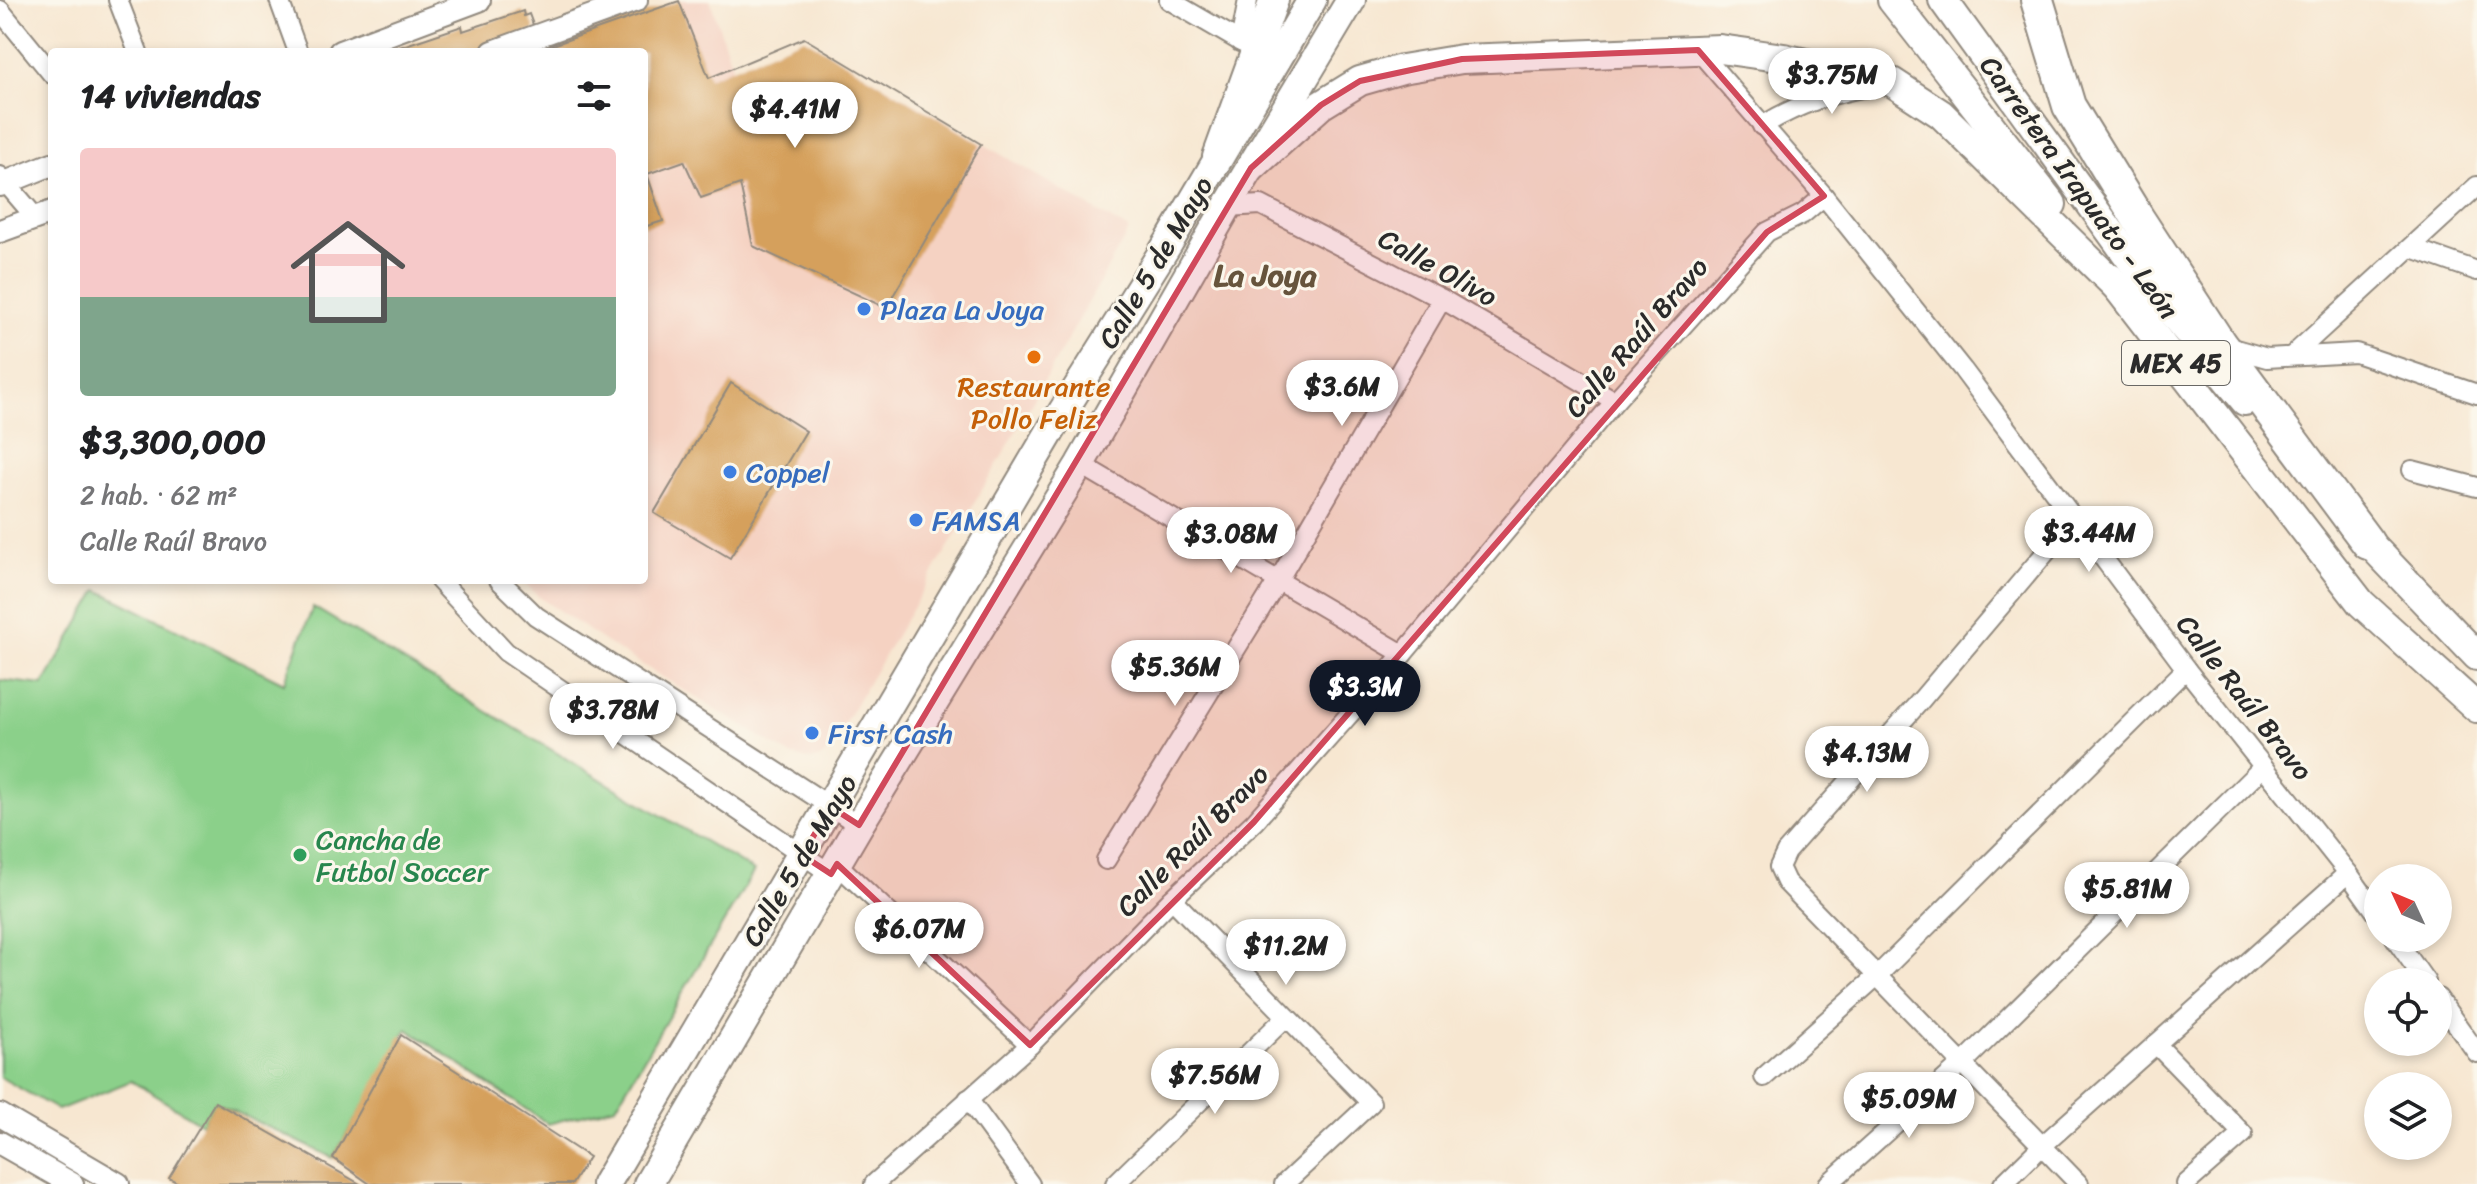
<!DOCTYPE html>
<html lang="es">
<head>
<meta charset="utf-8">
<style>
	body { margin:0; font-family:Sriracha,sans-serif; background:#f6f6f6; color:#202124; height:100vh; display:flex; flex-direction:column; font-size:30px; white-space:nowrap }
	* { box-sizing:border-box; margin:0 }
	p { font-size:26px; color:#757577 }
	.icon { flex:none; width:44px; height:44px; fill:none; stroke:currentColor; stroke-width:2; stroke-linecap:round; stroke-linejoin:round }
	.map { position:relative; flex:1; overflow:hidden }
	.details { position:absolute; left:48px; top:48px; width:600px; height:536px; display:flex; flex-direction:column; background:#fff; border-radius:8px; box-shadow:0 4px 12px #0003 }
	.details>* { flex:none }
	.needle { width:52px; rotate:314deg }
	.tools { position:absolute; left:2364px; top:864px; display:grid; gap:16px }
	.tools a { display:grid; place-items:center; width:88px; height:88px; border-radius:50%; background:#fff; box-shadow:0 4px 12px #0003; font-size:40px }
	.price { position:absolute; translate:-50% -68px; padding:0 18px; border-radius:28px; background:#fff; color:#222; font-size:26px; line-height:52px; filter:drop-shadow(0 2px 4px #0008) }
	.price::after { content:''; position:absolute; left:50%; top:48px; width:24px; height:18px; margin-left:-12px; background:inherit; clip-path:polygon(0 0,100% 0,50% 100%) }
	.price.on { background:#111827; color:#fff }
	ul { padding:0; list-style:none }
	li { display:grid; align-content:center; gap:16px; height:424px; padding:0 32px }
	li span { display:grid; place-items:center; height:248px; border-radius:8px; color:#555 }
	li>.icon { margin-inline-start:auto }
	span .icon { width:144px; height:144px; fill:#fffc; stroke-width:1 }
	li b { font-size:34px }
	h2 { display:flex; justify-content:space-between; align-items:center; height:96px; padding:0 32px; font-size:34px }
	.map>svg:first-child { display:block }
	.built { fill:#f5d2c2 }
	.green { fill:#8bd08a; stroke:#5b7e5a; stroke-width:2 }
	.building { fill:#d5a05c }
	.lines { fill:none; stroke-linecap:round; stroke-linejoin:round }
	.minor-casing { stroke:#91897e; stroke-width:22 }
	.tertiary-casing { stroke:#91897e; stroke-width:26 }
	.primary-casing { stroke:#91897e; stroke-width:32 }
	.trunk-casing { stroke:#91897e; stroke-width:32 }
	.motorway-casing { stroke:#91897e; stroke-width:36 }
	.minor { stroke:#fff; stroke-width:18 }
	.tertiary { stroke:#fff; stroke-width:22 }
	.primary { stroke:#fff; stroke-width:28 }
	.trunk { stroke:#fff; stroke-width:28 }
	.motorway { stroke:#fff; stroke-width:32 }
	.marked { fill:#d1495b; fill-opacity:0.2; stroke:#d1495b; stroke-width:6; stroke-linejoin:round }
	.shop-dot { fill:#3f7fe0; stroke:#fbf7ec; stroke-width:3 }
	.food-dot { fill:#e8710a; stroke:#fbf7ec; stroke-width:3 }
	.leisure-dot { fill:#2e9e5b; stroke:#fbf7ec; stroke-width:3 }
	.labels { text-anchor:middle; stroke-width:6; stroke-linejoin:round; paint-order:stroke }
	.shield { fill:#fbf7ec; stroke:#696865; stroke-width:2 }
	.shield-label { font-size:26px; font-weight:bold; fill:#2b2b2b }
	.street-label { font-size:28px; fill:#2b2b2b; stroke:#fbf7ec }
	.shop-label { font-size:28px; fill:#366cbe; stroke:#fbf7ec; text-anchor:start }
	.food-label { font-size:28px; fill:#c56008; stroke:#fbf7ec }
	.leisure-label { font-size:28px; fill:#27864d; stroke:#fbf7ec; text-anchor:start }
	.quarter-label { font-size:32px; font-weight:bold; fill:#66543c; stroke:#fbf7ec }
</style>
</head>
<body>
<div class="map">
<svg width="2477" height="1184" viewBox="0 0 2477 1184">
	<rect width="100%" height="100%" fill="#fbf7ec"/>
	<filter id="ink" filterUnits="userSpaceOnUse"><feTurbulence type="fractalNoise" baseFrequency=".0125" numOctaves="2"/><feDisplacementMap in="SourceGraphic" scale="16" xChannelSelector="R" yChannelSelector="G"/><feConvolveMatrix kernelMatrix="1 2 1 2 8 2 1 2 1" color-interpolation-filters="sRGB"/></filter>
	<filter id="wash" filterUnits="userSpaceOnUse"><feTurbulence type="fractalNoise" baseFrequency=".006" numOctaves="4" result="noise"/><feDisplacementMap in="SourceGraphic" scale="32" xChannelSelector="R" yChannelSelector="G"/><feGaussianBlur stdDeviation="1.8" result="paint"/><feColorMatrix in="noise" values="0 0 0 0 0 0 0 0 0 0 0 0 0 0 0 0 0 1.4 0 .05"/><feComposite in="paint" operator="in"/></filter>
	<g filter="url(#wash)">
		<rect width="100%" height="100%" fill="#f7e7d1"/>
		<path class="built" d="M681,0H710L733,69L804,38L1129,230L1005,451L835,739L825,755L818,759L808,760L790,755L607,643L539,597L522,580H644V52H532Z"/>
		<path class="green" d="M98,590L284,683L313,607L754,871L616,1106L548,1124L407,1029L333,1158L215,1102L202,1124L131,1081L58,1110L0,1077V680L43,685Z"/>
		<g id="blocks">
			<g class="building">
				<path d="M679,1L709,78L804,38L981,144L886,308L753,246L740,184L701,198L684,161L647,174L663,221L644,227V52H533Z"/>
				<path d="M523,11L524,16L529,14L535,30L486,52H385L462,26L463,31Z"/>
				<path d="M731,383L806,431L730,558L654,513Z"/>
				<path d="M401,1035L589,1157L572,1184H370L333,1158Z"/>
				<path d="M215,1102L360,1184H180L169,1178Z"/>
			</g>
		</g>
	</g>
	<g filter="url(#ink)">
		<use href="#blocks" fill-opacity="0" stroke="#91897e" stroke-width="2"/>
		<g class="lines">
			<g class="minor-casing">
				<g id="minor">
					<path d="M118,0L138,52"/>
					<path d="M279,0L298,52"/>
					<path d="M1169,0L1255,50"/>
					<path d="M0,10L52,74"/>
					<path d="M1240,42L1248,0"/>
					<path d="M1698,50L1824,196"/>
					<path d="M1762,126C1801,102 1833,93 1878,85"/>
					<path d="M0,176L36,218"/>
					<path d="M1227,207L1261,205L1442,299L1615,401"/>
					<path d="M2412,248L2477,271"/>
					<path d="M2225,346L2267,358L2356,353L2477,394"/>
					<path d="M2292,356L2477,186"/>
					<path d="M1080,464L1403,654"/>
					<path d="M2412,470L2477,487"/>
					<path d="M2074,519L1922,699L1786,852L1779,867L1786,882L2079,1184"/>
					<path d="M439,580L506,652L831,874"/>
					<path d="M499,580L536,616L859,825"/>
					<path d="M1106,860L1279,579L1442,299"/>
					<path d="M837,864L1030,1045"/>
					<path d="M1172,899L1371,1103L1284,1184"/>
					<path d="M2395,938L2426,982"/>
					<path d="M2438,998L2477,1053"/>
					<path d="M2156,1044L2243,1134L2186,1184"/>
					<path d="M1764,1077L1878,975L2186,669"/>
					<path d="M968,1099L1030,1184"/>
					<path d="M874,1184L1030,1045L1172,899L1254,822L1403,654L1615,401L1767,232L1803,214L1824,196L1963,370L2186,669L2348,873L2378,915"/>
					<path d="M1115,1184L1286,1017"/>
					<path d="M1828,1184L1962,1064L2263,767"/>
					<path d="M2003,1184L2043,1145L2348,873"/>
				</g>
			</g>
			<g class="tertiary-casing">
				<g id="tertiary">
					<path d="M340,52L479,0"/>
					<path d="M493,52L636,0"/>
					<path d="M0,185L52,164"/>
					<path d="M0,231L52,212"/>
					<path d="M0,1115L118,1184"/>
					<path d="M0,1143L72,1184"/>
				</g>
			</g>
			<g class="primary-casing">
				<g id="primary">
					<path d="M606,1184L1053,427L1169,242L1312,0"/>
					<path d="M648,1184L859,825L1080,464L1227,207L1351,0"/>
				</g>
			</g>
			<g class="trunk-casing">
				<g id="trunk">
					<path d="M1892,0L2052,204"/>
					<path d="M1943,0L2152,289L2245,401"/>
					<path d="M1217,157L1274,0"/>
					<path d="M1251,168L1321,105L1360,81L1402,69L1462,59L1720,49L1784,58L1892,82L1941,114L2120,290"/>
					<path d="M2110,278L2361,603L2477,708"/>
					<path d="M2353,526L2477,656"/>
				</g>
			</g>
			<g class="motorway-casing">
				<path id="motorway" d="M2037,0L2069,106L2137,217L2220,344L2368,543"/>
			</g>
			<use href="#minor" class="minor"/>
			<use href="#tertiary" class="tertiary"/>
			<use href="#primary" class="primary"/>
			<use href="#trunk" class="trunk"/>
			<use href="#motorway" class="motorway"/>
		</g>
	</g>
	<path class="marked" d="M1698,50L1824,196L1767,232L1254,822L1030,1045L837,864L831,874L802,855L831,807L859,825L1251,168L1321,105L1360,81L1462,59Z"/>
	<g class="shop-dot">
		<circle cx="864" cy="309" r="8"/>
		<circle cx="730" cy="472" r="8"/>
		<circle cx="916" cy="520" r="8"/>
		<circle cx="812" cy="733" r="8"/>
	</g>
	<circle class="food-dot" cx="1034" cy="357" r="8"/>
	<circle class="leisure-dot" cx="300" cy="855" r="8"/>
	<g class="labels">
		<rect class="shield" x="2122" y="341" width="108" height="44" rx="6"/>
		<g class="shield-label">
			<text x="2176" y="372">MEX 45</text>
		</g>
		<g class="street-label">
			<text transform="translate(2080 187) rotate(54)" y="10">Carretera Irapuato - León</text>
			<text transform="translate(1155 262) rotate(-59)" y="10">Calle 5 de Mayo</text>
			<text transform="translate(1438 267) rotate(29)" y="10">Calle Olivo</text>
			<text transform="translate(1636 337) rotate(-49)" y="10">Calle Raúl Bravo</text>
			<text transform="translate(2245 697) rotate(52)" y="10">Calle Raúl Bravo</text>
			<text transform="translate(1192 840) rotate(-45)" y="10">Calle Raúl Bravo</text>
			<text transform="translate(799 860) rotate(-59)" y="10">Calle 5 de Mayo</text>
		</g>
		<g class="shop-label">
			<text x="880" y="319">Plaza La Joya</text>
			<text x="746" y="482">Coppel</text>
			<text x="932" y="530">FAMSA</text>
			<text x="828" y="743">First Cash</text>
		</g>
		<g class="food-label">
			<text x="1034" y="396">Restaurante<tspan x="1034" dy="32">Pollo Feliz</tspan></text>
		</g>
		<g class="leisure-label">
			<text x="316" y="849">Cancha de<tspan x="316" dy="32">Futbol Soccer</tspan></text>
		</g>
		<g class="quarter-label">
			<text x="1265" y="286">La Joya</text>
		</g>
	</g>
</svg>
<div class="tools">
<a><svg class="needle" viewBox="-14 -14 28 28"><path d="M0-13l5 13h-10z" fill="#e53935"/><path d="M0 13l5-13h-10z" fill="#757577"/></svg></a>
<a><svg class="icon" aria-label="locate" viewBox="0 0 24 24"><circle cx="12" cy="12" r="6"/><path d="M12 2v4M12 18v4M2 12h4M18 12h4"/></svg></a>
<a><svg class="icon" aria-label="layers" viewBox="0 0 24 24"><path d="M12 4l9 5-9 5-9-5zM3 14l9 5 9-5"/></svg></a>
</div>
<b class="price" style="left:1832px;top:116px">$3.75M</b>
<b class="price" style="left:795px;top:150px">$4.41M</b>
<b class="price" style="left:1342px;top:428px">$3.6M</b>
<b class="price" style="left:2089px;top:574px">$3.44M</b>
<b class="price" style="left:1231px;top:575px">$3.08M</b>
<b class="price" style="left:1175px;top:708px">$5.36M</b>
<b class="price on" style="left:1365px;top:728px">$3.3M</b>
<b class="price" style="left:613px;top:751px">$3.78M</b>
<b class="price" style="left:1867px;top:794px">$4.13M</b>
<b class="price" style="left:2127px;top:930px">$5.81M</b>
<b class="price" style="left:919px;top:970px">$6.07M</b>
<b class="price" style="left:1286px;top:987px">$11.2M</b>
<b class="price" style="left:1215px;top:1116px">$7.56M</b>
<b class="price" style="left:1909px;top:1140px">$5.09M</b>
<section class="details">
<h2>14 viviendas<svg class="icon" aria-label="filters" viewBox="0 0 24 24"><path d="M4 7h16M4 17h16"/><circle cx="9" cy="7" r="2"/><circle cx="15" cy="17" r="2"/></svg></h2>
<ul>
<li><span style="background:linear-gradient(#f6c9c9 60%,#7fa58c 0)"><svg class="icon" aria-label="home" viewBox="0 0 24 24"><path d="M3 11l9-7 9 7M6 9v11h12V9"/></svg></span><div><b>$3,300,000</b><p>2 hab. · 62 m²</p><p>Calle Raúl Bravo</p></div></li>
</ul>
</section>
</div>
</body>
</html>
